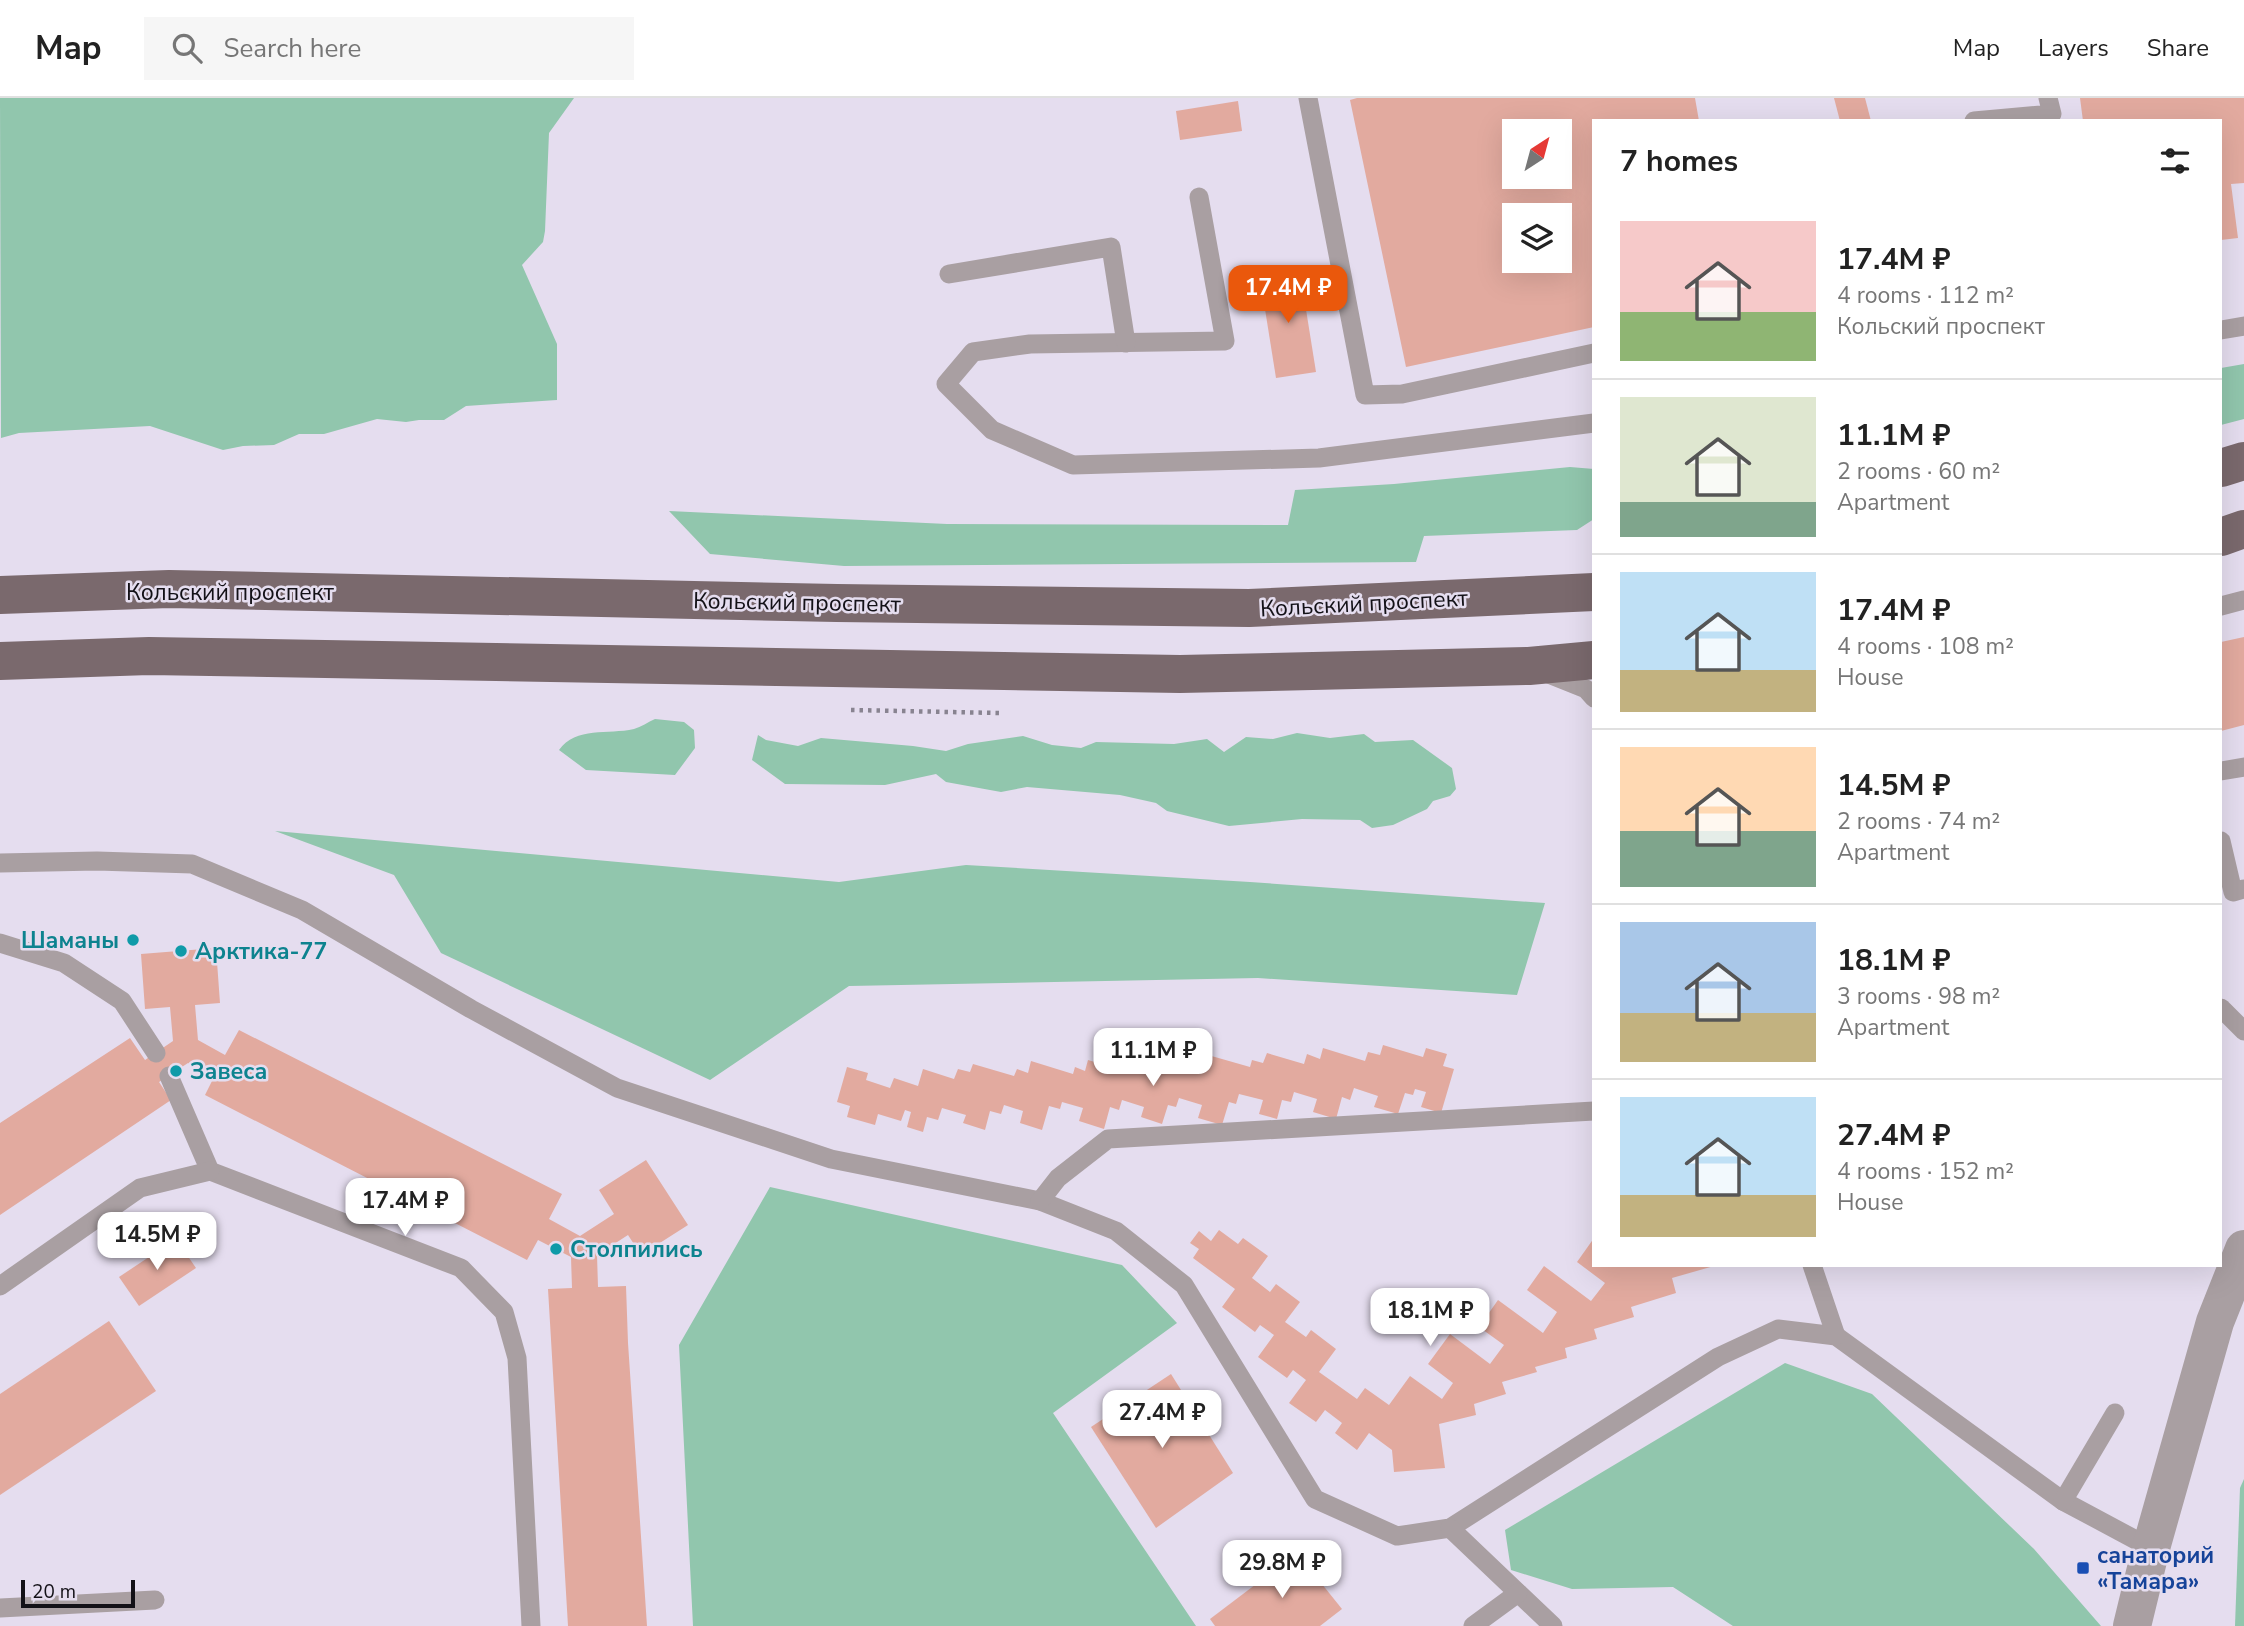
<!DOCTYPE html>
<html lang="en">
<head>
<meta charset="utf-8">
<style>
	body { margin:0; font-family:"Nunito Sans",sans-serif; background:#f6f6f6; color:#222; height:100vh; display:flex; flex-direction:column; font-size:26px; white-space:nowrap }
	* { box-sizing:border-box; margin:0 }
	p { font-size:23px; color:#767676 }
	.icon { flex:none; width:38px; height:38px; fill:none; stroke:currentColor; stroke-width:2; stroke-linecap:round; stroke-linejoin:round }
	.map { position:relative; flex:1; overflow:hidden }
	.side { position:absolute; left:1592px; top:21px; width:630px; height:1148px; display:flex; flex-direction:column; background:#fff; border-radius:0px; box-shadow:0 7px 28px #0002 }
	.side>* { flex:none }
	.needle { width:46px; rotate:36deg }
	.fabs { position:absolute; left:1502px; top:21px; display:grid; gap:14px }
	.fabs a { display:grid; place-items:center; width:70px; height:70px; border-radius:0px; background:#fff; box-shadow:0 7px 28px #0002; font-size:35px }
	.scale { position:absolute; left:21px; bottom:18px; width:114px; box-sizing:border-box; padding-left:7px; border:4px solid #131117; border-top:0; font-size:19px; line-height:24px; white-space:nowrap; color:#131117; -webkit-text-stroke:5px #e5ddef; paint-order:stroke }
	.price { position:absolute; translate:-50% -60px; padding:0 16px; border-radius:14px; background:#fff; color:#222; font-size:23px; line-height:46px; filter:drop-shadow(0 2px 4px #0008) }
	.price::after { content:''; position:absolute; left:50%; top:42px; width:21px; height:16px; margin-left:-10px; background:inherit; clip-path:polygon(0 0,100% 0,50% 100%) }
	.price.current { background:#ea580c; color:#fff }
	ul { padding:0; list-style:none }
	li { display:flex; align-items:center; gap:21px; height:175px; padding:0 28px }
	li+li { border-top:2px solid #e0e0e0 }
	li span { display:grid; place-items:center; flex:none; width:196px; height:140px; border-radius:0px; color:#555 }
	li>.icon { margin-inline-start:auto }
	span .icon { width:84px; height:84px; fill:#fffc; stroke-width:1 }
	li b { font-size:30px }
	h2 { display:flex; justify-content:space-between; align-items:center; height:84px; padding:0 28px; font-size:30px }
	header { display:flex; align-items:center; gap:42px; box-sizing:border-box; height:98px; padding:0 35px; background:#fff; border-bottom:2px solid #e0e0e0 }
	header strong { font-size:33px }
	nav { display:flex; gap:38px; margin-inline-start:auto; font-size:24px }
	.search { width:490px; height:63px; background:#f6f6f6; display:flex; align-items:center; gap:18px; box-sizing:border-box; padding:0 24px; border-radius:0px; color:#767676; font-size:26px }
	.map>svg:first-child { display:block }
	.green { fill:#91c6ad }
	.building { fill:#e2aa9f; fill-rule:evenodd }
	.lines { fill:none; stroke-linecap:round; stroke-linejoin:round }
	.path { stroke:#888390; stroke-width:4.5; stroke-dasharray:3.5 5; stroke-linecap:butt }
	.lane { stroke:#a99fa2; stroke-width:19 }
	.street { stroke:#a99fa2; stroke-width:38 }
	.primary { stroke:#7a696d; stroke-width:38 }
	.culture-dot { fill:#0f9aa8; stroke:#e5ddef; stroke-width:2.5 }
	.transit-dot { fill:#1a4fb4; stroke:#e5ddef; stroke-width:2.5 }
	.labels { text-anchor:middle; stroke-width:5; stroke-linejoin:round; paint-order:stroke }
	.street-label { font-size:23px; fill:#131117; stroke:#e5ddef }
	.culture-label { font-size:23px; font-weight:bold; fill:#0d838f; stroke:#e5ddef; text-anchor:start }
	.transit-label { font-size:23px; font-weight:bold; fill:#164399; stroke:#e5ddef; text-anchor:start }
</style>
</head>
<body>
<header>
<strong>Map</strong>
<div class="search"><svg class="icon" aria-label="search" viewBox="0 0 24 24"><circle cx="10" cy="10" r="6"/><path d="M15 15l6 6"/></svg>Search here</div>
<nav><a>Map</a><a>Layers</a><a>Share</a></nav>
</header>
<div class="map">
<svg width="2244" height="1528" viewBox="0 0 2244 1528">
	<rect width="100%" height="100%" fill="#e5ddef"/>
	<g class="green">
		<path d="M0,0H574L549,35L545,133L543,144L522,167L557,246V302L466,308L444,322H419L406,324L377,321L324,336H299L274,347L243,348L223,352L150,328L19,335L1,340Z"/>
		<path d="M2244,266V321L2221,327V270Z"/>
		<path d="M1570,369L1594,371V421L1577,432L1424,438L1416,464L844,468L710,456L669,413L947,426L1288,427L1295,392L1394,386Z"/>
		<path d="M655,621L684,624L694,632L695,650L675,677L586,672L559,652C576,628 608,637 634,631C641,629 648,624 655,621Z"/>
		<path d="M1297,635L1330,640L1364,636L1375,644L1413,642L1452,670L1456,691L1450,698L1433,703L1427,711L1393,727L1372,730L1360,722L1302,721L1229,728L1167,713L1156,705L1120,697L1027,689L1001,694L946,684L936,676L885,687L785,686L752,662L758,637L766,642L798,648L821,640L913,648L946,653L968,646L1023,638L1052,647L1081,650L1096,644L1174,646L1207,641L1224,654L1246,639L1273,641Z"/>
		<path d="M275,733L839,784L966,767L1250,784L1545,805L1517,897L1258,880L849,888L710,982L441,855L394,777Z"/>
		<path d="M770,1089L1122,1167L1177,1225L1053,1315L1196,1528H693L679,1247Z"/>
		<path d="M1785,1265L1872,1296L2034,1451L2101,1528H1733L1673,1489L1572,1491L1511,1472L1505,1432Z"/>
		<path d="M2244,1381V1528H2235L2240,1390Z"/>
	</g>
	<g class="building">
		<path d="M1357,0H1695L1699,23H1594V229L1406,269L1350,2ZM1514,33H1559V79H1514ZM1514,117H1559V163H1514Z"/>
		<path d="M1834,0H1865L1871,23H1840Z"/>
		<path d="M2080,0H2244V85L2231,86L2238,140L2221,142V23H2083Z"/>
		<path d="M1238,3L1242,33L1180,42L1176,13Z"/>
		<path d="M1300,174L1316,274L1276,280L1260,180Z"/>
		<path d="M2244,539V627L2221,633V544Z"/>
		<path d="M216,850L220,905L195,907L198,942L225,957L239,932L562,1096L549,1121L580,1138L614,1116L599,1092L646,1062L688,1127L641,1157L628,1137L597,1157L598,1189L626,1188L628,1245L647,1528H568L548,1191L572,1190L571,1159L538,1142L527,1162L205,997L214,979L188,965L159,984L171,1002L0,1117V1025L130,940L145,962L173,943L170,909L145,911L141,856Z"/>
		<path d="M1383,947L1423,959L1426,950L1447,956L1443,968L1454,971L1441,1015L1421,1009L1426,994L1415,991L1413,997L1405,995L1398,1016L1374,1009L1378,998L1354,990L1350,1002L1342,999L1336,1021L1313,1014L1317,1001L1294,994L1291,1004L1282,1002L1277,1021L1259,1016L1263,1002L1239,996L1236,1006L1229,1004L1222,1027L1198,1020L1202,1007L1179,1000L1176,1009L1168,1007L1162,1026L1141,1019L1144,1009L1122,1002L1119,1012L1110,1009L1104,1031L1079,1023L1083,1010L1062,1004L1060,1011L1049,1008L1042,1032L1020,1025L1023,1013L1004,1007L1001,1016L990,1013L985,1032L963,1025L966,1017L942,1010L938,1022L927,1019L923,1034L907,1029L911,1014L905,1012L901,1023L878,1016L875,1027L847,1019L850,1008L837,1004L847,969L868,975L866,982L890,990L894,980L918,988L923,971L954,981L958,971L970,974L973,966L1014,978L1017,971L1028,975L1031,963L1073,976L1075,969L1085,973L1088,962L1131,975L1134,964L1148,969L1151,959L1192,972L1195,963L1205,965L1208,957L1250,969L1252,962L1263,965L1267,955L1304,966L1307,956L1320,961L1323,950L1365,963L1368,954L1380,957Z"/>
		<path d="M1219,1132L1238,1146L1243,1140L1268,1158L1252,1180L1270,1194L1276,1186L1300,1204L1285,1224L1306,1239L1311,1232L1336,1251L1319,1274L1357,1301L1365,1290L1389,1307L1410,1278L1442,1301L1453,1285L1428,1266L1450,1236L1490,1266L1504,1247L1479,1229L1498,1202L1543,1235L1557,1214L1527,1192L1544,1168L1591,1203L1605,1185L1577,1164L1594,1140V1167L1714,1168L1672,1180L1676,1195L1631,1209L1634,1219L1594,1231L1597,1241L1565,1250L1567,1260L1535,1269L1537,1274L1502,1284L1506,1296L1474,1306L1476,1317L1439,1326L1445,1370L1394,1374L1392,1352L1369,1335L1357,1352L1335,1335L1342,1325L1325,1312L1316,1324L1289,1305L1306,1282L1293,1272L1287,1280L1258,1259L1274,1237L1260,1227L1255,1234L1222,1209L1235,1191L1193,1160L1199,1151L1190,1145L1199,1133L1211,1143Z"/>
		<path d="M176,1141L196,1170L139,1208L119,1179Z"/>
		<path d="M109,1223L156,1293L0,1397V1296Z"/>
		<path d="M1171,1276L1233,1375L1156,1430L1091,1329Z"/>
		<path d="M1297,1455L1342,1511L1320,1528H1215L1210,1521Z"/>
	</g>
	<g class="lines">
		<path class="path" d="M851,612L999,615"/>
		<g class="lane">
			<path d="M1308,0L1365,297L1402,296L1594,255"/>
			<path d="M1974,23L2052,16L2048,0"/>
			<path d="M1199,99L1225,243L1030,246L973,254L946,286L992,332L1073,367L1319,360L1594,325"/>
			<path d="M949,176L1111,149L1126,245"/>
			<path d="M2221,232L2244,228"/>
			<path d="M2221,508L2244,502"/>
			<path d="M1546,575L1586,591L1594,600"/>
			<path d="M2221,673L2244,669"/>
			<path d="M2221,743L2233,794L2244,791"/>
			<path d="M0,765L97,763L192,766L302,812L471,911L617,990L831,1061L1040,1103L1116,1133L1184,1187L1315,1401L1397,1438L1450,1430L1718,1259L1778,1231L1836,1238L2063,1403L2151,1450"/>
			<path d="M0,845L64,865L122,903L156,955"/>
			<path d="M2221,910L2244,933"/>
			<path d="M169,978L210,1073L461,1170L504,1214L517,1260L531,1528"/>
			<path d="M1040,1103L1058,1080L1108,1041L1594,1013"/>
			<path d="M1812,1167L1836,1238"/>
			<path d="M0,1188L140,1090L210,1073"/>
			<path d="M2063,1403L2115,1315"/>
			<path d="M1450,1430L1553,1528"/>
			<path d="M0,1510L155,1502"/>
			<path d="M1473,1528L1518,1495"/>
		</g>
		<path class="street" d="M2132,1528L2151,1450L2215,1224L2244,1151"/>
		<g class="primary">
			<path d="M2221,370L2244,363"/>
			<path d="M2221,439L2244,431"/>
			<path d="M0,497L169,491L837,505L1249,510L1594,494"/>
			<path d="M0,563L149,558L1180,576L1529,568L1594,562"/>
		</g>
	</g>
	<g class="culture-dot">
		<circle cx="133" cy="842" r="7"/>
		<circle cx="181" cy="853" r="7"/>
		<circle cx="176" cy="973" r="7"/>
		<circle cx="556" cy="1151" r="7"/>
	</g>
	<rect class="transit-dot" x="2076" y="1463" width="14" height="14" rx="3.5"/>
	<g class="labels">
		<g class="street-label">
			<text x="230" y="502">Кольский проспект</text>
			<text transform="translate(797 504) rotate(1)" y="8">Кольский проспект</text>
			<text transform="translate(1364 505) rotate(-3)" y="8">Кольский проспект</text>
		</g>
		<g class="culture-label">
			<text x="119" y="850" text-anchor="end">Шаманы</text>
			<text x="195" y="861">Арктика-77</text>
			<text x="190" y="981">Завеса</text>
			<text x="570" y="1159">Столпились</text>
		</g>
		<g class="transit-label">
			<text x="2097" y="1465">санаторий<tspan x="2097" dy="26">«Тамара»</tspan></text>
		</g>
	</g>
</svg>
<div class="fabs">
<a><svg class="needle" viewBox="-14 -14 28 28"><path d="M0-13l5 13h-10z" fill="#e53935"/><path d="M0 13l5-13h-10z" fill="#767676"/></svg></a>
<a><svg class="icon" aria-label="layers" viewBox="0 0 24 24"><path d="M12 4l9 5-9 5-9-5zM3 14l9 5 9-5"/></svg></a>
</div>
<div class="scale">20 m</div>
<b class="price current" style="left:1288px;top:227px">17.4M ₽</b>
<b class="price" style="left:1153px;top:990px">11.1M ₽</b>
<b class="price" style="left:405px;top:1140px">17.4M ₽</b>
<b class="price" style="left:157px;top:1174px">14.5M ₽</b>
<b class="price" style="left:1430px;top:1250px">18.1M ₽</b>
<b class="price" style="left:1162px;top:1352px">27.4M ₽</b>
<b class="price" style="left:1282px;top:1502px">29.8M ₽</b>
<section class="side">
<h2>7 homes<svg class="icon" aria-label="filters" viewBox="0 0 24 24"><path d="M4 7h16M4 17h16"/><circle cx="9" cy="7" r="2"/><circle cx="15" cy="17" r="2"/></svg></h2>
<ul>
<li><span style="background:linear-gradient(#f6c9c9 65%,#8fb573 0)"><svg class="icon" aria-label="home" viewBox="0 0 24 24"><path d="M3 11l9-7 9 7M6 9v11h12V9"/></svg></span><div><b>17.4M ₽</b><p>4 rooms · 112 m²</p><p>Кольский проспект</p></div></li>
<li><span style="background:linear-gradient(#dfe7d0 75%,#7fa58c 0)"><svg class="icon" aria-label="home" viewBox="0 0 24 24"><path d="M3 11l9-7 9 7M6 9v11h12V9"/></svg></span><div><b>11.1M ₽</b><p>2 rooms · 60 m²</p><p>Apartment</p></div></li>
<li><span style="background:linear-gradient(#bfe0f5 70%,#c2b280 0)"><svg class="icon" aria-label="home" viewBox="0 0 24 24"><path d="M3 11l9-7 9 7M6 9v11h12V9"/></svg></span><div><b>17.4M ₽</b><p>4 rooms · 108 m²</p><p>House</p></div></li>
<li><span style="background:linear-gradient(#ffd9b3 60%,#7fa58c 0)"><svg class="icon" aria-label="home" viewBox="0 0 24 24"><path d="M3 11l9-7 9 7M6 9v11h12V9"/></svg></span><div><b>14.5M ₽</b><p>2 rooms · 74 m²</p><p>Apartment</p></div></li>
<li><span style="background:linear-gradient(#a9c7e8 65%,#c2b280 0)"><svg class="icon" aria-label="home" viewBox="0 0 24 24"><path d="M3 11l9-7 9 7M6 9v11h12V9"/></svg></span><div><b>18.1M ₽</b><p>3 rooms · 98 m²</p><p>Apartment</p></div></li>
<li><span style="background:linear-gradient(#bfe0f5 70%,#c2b280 0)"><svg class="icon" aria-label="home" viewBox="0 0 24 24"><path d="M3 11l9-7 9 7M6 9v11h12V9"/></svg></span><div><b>27.4M ₽</b><p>4 rooms · 152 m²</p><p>House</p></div></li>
</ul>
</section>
</div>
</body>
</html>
